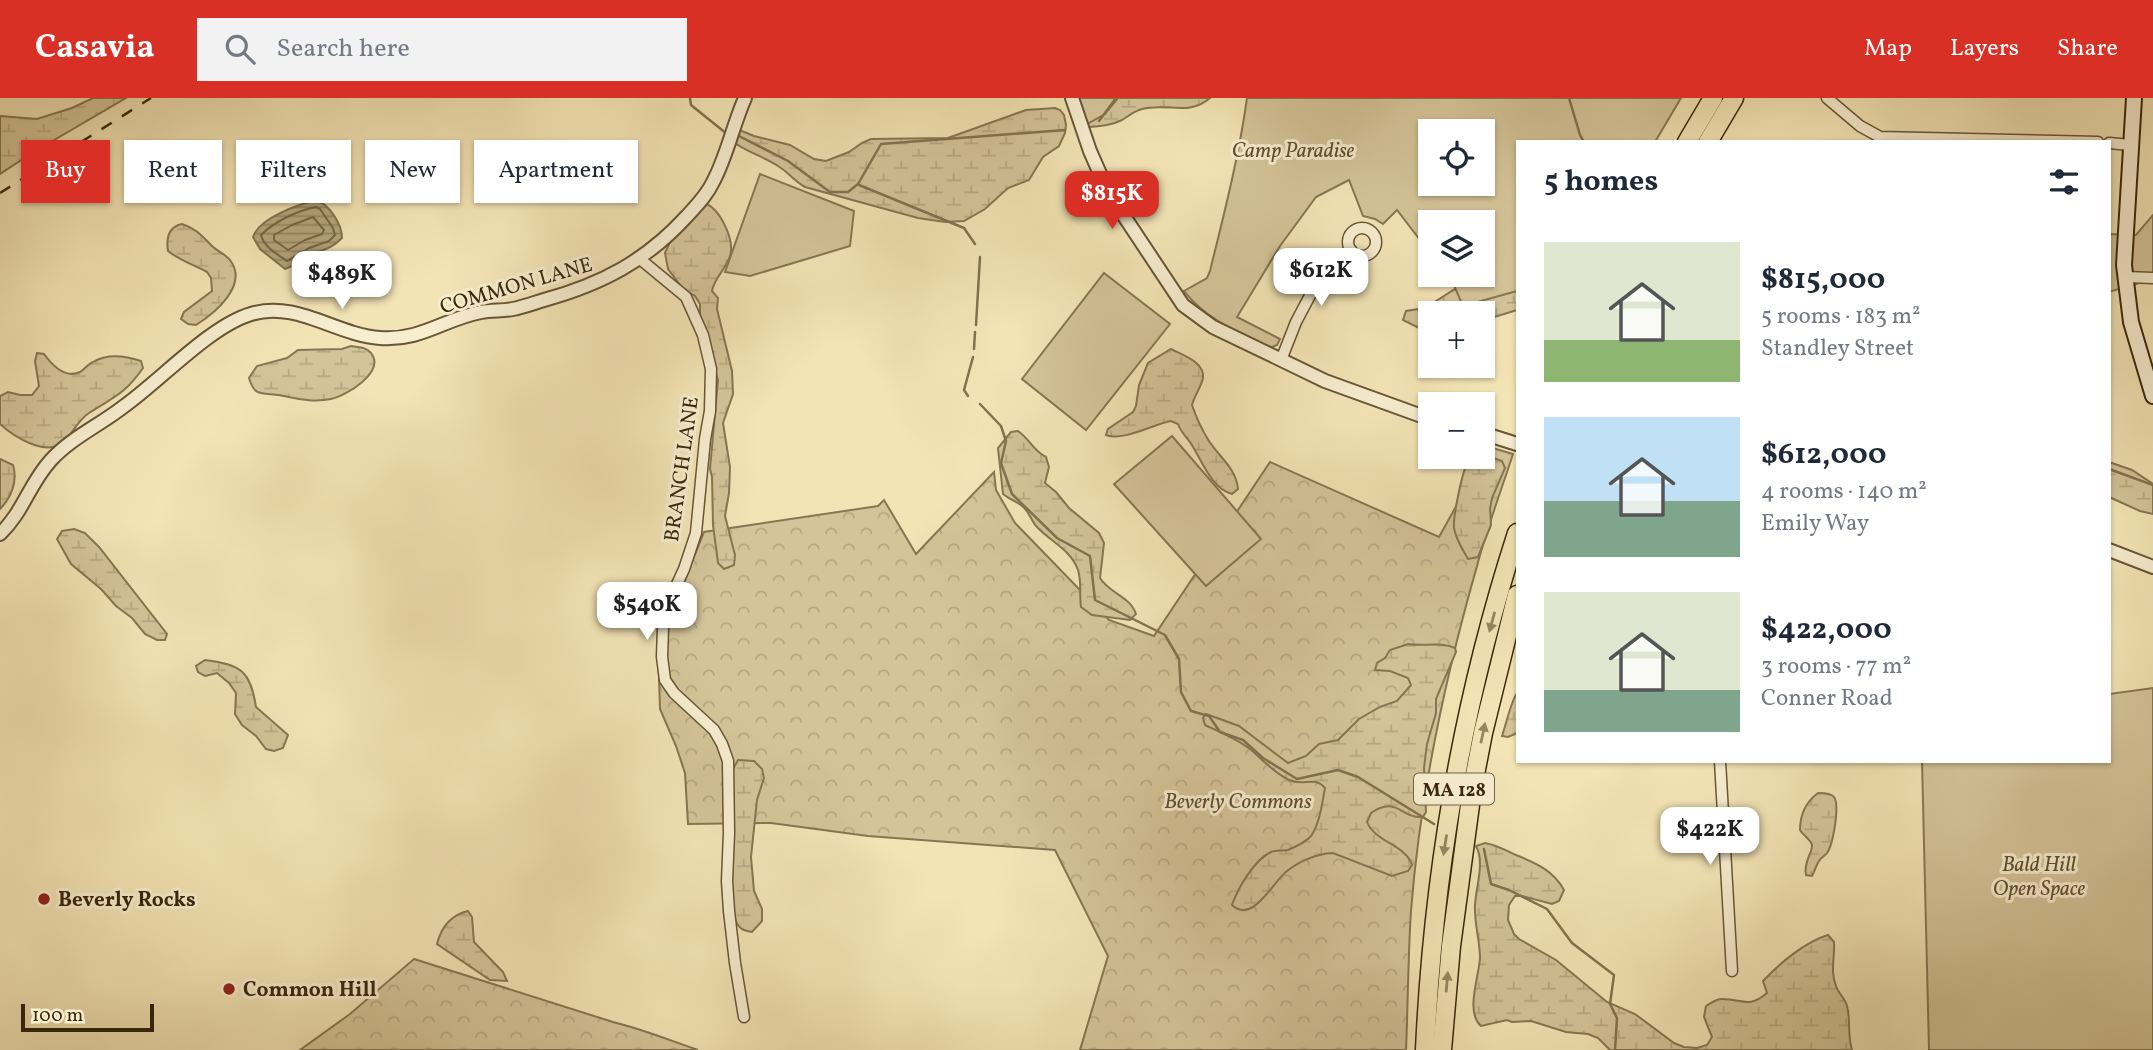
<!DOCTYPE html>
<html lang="en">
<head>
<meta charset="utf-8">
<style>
	body { margin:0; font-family:Vollkorn,serif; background:#f2f2f3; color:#1f2937; height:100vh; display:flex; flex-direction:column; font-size:26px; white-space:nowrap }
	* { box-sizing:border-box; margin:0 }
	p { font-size:23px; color:#747a83 }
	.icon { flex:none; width:38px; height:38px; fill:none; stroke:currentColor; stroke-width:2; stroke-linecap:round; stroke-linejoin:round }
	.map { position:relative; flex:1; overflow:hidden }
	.details { position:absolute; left:1516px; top:42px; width:595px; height:623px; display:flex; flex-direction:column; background:#fff; border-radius:0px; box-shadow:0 2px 5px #0004 }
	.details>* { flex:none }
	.banner { position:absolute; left:21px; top:42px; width:665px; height:63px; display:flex; gap:14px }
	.tools { position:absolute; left:1418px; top:21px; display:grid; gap:14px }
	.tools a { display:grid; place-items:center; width:77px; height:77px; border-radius:0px; background:#fff; box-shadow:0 2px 5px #0004; font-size:35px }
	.scale { position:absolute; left:21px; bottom:18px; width:133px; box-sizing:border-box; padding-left:7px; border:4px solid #3a270b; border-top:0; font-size:19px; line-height:24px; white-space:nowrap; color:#3a270b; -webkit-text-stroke:5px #f7edcf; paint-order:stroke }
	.price { position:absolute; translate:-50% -60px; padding:0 16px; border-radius:14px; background:#fff; color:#222; font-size:23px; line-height:46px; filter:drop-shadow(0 2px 4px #0008) }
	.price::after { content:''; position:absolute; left:50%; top:42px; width:21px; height:16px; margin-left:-10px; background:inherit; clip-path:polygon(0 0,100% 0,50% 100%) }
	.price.on { background:#d93025; color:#fff }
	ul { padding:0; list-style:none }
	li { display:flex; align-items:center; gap:21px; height:175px; padding:0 28px }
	li span { display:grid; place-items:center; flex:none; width:196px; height:140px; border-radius:0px; color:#555 }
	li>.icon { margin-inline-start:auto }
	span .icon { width:84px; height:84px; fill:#fffc; stroke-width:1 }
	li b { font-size:30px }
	h2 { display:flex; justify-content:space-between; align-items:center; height:84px; padding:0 28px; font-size:30px }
	.pill { padding:0 24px; border-radius:0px; background:#fff; box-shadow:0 2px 5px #0004; font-size:24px; line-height:63px }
	.pill.on { background:#d93025; color:#fff }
	header { display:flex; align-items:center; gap:42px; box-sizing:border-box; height:98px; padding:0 35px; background:#d93025; color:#fff }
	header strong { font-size:33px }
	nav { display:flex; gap:38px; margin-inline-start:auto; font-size:24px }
	.search { width:490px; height:63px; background:#f2f2f3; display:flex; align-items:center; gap:18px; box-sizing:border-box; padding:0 24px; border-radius:0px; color:#747a83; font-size:26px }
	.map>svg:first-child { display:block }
	.forest { fill:url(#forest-crowns); stroke:#877652; stroke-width:2 }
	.wetland { fill:url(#wetland-marsh); stroke:#877652; stroke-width:2 }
	.park { fill:#d4c498; stroke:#877652; stroke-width:2; fill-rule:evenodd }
	.water { fill:url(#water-rules); stroke:#83724e; stroke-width:2 }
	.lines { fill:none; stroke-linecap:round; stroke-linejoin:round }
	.shore { stroke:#776643; stroke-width:2 }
	.stream { stroke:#83724e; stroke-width:2.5 }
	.minor-casing { stroke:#685636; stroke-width:13 }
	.tertiary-casing { stroke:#685636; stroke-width:16 }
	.secondary-casing { stroke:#3a270b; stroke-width:18 }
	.motorway-casing { stroke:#3a270b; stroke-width:21 }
	.minor { stroke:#f7edcf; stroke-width:10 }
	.tertiary { stroke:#f7edcf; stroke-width:12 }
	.secondary { stroke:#f7edcf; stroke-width:14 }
	.motorway { stroke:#f3e4b5; stroke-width:18 }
	.rail { stroke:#3a270b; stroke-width:2.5; stroke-dasharray:12 12; stroke-linecap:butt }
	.oneway { fill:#968660 }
	.poi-dot { fill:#8f2418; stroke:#f7edcf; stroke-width:2.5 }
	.labels { text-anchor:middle; stroke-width:6; stroke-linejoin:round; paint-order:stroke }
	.shield { fill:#f7edcf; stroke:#736246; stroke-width:2 }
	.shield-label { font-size:19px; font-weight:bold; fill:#3a270b }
	.park-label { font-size:21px; font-style:italic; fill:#604e2e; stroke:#f7edcf }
	.street-label { font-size:21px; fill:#3a270b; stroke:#f7edcf }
	.poi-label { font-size:21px; font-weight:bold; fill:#3a270b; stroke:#f7edcf; text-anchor:start }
</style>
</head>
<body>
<header>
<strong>Casavia</strong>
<div class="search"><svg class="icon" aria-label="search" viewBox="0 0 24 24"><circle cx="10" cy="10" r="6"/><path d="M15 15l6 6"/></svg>Search here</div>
<nav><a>Map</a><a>Layers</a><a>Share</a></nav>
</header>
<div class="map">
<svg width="2153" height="952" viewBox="0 0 2153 952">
	<defs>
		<pattern id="forest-crowns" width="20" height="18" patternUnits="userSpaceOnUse" patternTransform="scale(1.75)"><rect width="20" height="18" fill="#d4c498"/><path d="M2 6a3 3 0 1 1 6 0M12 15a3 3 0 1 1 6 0" fill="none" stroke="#b7a882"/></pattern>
		<pattern id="wetland-marsh" width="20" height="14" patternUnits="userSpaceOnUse" patternTransform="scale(1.75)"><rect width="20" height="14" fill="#d4c498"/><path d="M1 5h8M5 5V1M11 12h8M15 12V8" fill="none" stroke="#b7a882"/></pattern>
		<pattern id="water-rules" width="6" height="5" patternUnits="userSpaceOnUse" patternTransform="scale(1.75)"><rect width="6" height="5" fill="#b4a47b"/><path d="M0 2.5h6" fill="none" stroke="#938663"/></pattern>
	</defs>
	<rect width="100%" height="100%" fill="#f3e4b5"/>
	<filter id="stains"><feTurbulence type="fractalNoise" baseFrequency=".00286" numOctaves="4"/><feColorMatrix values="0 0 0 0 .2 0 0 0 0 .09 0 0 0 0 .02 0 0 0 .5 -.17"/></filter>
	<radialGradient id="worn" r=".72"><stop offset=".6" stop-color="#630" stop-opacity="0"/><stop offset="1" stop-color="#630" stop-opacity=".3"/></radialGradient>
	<g class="forest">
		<path d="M1489,349L1513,356C1501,393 1487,430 1477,468C1445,580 1420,697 1411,813C1408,859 1408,906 1406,952H1080L1108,858L1055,752L868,738L771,725L688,726L685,675L676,648L660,611L658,549L704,434L878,408L884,402L916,456L994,374L996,392L1015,425L1109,522L1154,538L1270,364L1439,439Z"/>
		<path d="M414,861L613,924C642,931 669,942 698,952H300L350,916Z"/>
	</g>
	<g class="wetland">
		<path d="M93,0H126L32,55L0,76V18L37,21L72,10Z"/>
		<path d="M1094,0H1210C1188,19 1167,4 1142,11C1134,13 1129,18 1122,22C1112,27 1102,28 1090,29L1085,25Z"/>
		<path d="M1055,10L1060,12L1064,17L1066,27L1065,35L1059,48L1043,59L1029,82L1008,90L985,111L964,123L945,124L918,120L805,89C794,83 788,74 778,68C763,58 746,54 732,43L737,31L754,38L790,47L814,61L826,63L849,54L862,45L871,41L948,40L1026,12Z"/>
		<path d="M704,105C720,110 735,142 730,158C726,171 714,180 712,193L718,200L717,211L732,273L733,296L723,325L730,369L729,395L725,418L735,457L734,467L724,471L718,465L713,427L712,379L710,371L718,282L700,222V206L695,198L683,191L668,171L665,155L670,144Z"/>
		<path d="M182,126C197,131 201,137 212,148C217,153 225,156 230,162C249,187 215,215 196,227L188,226L181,221L184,214L212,193L211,180L207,174C194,167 179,162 168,153C166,140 168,129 182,126Z"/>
		<path d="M1517,173V212L1482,223V215H1430V231L1419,230L1403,222L1406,213L1425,210L1466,184Z"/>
		<path d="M351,248C358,249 366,249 371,255C386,274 346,298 331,301C312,305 296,300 278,297C262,294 255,300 249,280L257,268L287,260L298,252L342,251Z"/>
		<path d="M1171,251C1182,257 1205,264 1203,280C1201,289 1194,299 1192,307C1196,319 1202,332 1209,343C1220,360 1236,370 1238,391L1232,396C1212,391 1203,365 1193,349C1188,340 1181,335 1178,326L1171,323C1154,326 1122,344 1106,337L1108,331L1133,314L1136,308L1139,287L1148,265Z"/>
		<path d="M37,255L44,256C52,267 65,281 80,274C85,271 88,266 93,264C108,255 126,258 141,263L143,270C125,296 114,299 89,315C78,322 73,335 64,344C46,359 14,339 0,326V298L8,294L20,297H32L39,288L35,263Z"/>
		<path d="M1018,333C1030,341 1032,352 1046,359L1049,369L1045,385L1056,394L1069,410L1099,435L1104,445L1100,480C1110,496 1130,498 1136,516L1130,522L1092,517L1081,509C1079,496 1082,485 1078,472C1071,452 1051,444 1037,429C1031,423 1030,414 1022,408C1016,403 1009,401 1003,396L998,350L1011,334Z"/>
		<path d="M1482,356L1502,363L1505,370L1492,400L1490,411L1491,427L1478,459L1468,461C1462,450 1456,442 1454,430C1453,420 1463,364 1471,360C1473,358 1480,359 1482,359Z"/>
		<path d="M0,361L13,367C18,383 11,400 0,411Z"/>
		<path d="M2109,364L2132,372L2153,386V416L2140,413L2109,399Z"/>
		<path d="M74,431L85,435L99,449L167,536L165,542H157L145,536L132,520L116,508L101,491L71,466L57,441L62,433Z"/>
		<path d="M1408,546C1424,549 1441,543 1455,550L1456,554L1436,601V615L1427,646L1424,670L1426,714L1423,719C1401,721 1397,697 1371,715L1367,724C1375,744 1406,747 1412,767L1408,773L1392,778L1333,755C1317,756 1300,763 1287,773C1273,783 1253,827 1232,807C1238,790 1254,762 1271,754C1276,752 1283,753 1288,752C1295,749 1306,744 1311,738C1320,725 1322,705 1325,690C1314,677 1303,689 1289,682C1273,674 1263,662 1250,651C1237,641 1220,634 1205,627L1203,620L1206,616L1239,628L1288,665L1306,658L1319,646L1338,642L1359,621L1380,609L1397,603L1411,587L1408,580L1390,573L1375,572L1377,565L1385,560L1390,552Z"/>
		<path d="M205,562C241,567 250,572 256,609L288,637L283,650L274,653L266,651L256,638L242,627L235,616L236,595L229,585L217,575L205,578L198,574L196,568Z"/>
		<path d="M1517,595V635L1508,639L1502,638C1506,627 1511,603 1517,595Z"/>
		<path d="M738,662L754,663L762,671L764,680L757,702L751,759L754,793L762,811V823L752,834C746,833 741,832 738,827C724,809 732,701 732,673Z"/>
		<path d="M1818,695C1823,695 1831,695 1834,699C1840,707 1833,747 1827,755C1825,758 1821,759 1819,763C1816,767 1815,773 1812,778L1806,777C1803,764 1813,754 1812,747C1811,742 1802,736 1800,732C1800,717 1806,704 1818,695Z"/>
		<path d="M1485,745C1497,747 1505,752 1516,757C1536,765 1554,773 1564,792L1559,803L1552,806L1522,798H1515L1509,807L1508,822L1514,836L1519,841L1556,862L1607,904L1635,916L1674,945L1684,949L1697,950L1707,947L1712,939L1704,919L1706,908C1711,905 1716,901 1722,901C1743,901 1748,911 1767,895L1763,883C1780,865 1805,844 1828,837L1834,844C1835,859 1830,873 1836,888C1838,895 1845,900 1847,908C1851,922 1847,936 1852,952H1610L1598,940L1588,936L1566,934L1531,923L1512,924L1507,922L1481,928C1465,914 1479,879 1480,860C1480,842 1474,825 1475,807C1476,789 1485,764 1476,748Z"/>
		<path d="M468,813L472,819L474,844L503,874L507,883L490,882L437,846C441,830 451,817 468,813Z"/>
	</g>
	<g class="park">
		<path d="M1078,0H1118L1105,16L1087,26Z"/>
		<path d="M1247,0H1681L1655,44H1517V193L1463,208L1453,185L1447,177H1482V124H1430V155L1397,112L1383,126L1375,121L1363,118L1349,82L1316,99L1280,148L1237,219L1280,241L1277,247L1272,249L1265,248C1235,233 1205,220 1184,193L1207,180L1210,173C1224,116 1239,58 1247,0ZM1430,33H1482V86H1430Z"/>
		<path d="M760,76L854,113L850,148L750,178L725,174Z"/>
		<path d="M2153,117V181L2109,194V136L2136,137Z"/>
		<path d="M1104,175L1170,226L1086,332L1022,281Z"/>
		<path d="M1172,338L1261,441L1206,488L1114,386Z"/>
		<path d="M2153,590V952H1929L1922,663H2109V596Z"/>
	</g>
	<path class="water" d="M317,102C330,108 342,126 342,140C330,152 324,151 311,157C301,161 295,168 285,171L260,151L253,139C259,120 299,106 317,102Z"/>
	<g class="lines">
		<g class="shore">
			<path d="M316,109L320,111L333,130L335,137L329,143L309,150L287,163C277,156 264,149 261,137C275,123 297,113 316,109Z"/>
			<path d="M313,119L324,132L322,136L305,142L288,152L274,142V137L292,127Z"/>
		</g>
		<g class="stream">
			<path d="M690,0L691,7L727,36"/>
			<path d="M1569,0L1580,37L1584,44"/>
			<path d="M1099,23L1116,0"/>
			<path d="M737,37L788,63L830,94H848L858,86L881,46L1065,32"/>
			<path d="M859,87L964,130L975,146"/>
			<path d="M976,227L980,159"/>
			<path d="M974,251L975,234"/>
			<path d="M968,298L964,292L973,259"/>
			<path d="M980,306L1001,328L1006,343L1001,365L1012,396L1057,440L1090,458L1095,502L1165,537L1179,561L1181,594L1191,613L1209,618L1220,634L1243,642L1263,660L1297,681L1338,672L1358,679L1434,726"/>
			<path d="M2109,371L2153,387"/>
			<path d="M1484,751L1491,786L1509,792L1547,811L1572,845L1614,877L1610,906L1617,920L1615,952"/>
		</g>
		<g class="minor-casing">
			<g id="minor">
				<path d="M1827,0L1860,28L1880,39L2098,44"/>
				<path d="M2109,45L2130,47"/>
				<circle cx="1362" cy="144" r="14"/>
				<path d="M640,161L686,199L703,237L711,271L710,313L705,341L696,435L684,471L672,497L663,529L662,559L665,582L674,595L714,632L722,646L728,663L729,735L727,783L729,813L735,865L744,919"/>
				<path d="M2125,179L2153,180"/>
				<path d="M1281,262L1296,224L1314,190L1351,152"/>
				<path d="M1720,663L1732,873"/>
			</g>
		</g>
		<g class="tertiary-casing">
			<g id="tertiary">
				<path d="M1072,0L1090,53L1108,94L1183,207L1213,229L1325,283L1430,321"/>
				<path d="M1482,335L1517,346"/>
				<path d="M0,436C24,413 29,386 51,362C71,340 100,327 123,309C160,283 210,228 251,216C296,202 336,237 380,240C421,243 444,221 481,214C492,212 503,213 513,211C523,209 534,205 544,202C602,186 646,163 687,118C697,107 707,97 713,84C727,58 733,27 745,0"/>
				<path d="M2109,452L2153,469"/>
			</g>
		</g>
		<g class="secondary-casing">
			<path id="secondary" d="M2134,0L2124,167L2131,224L2153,298"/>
		</g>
		<g class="motorway-casing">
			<g id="motorway">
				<path d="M1687,44L1713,0"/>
				<path d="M1708,44L1734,0"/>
				<path d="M1425,952C1433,777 1463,602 1517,435"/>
				<path d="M1442,952L1451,848L1472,692L1483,635L1517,497"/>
			</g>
		</g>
		<use href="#minor" class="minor"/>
		<use href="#tertiary" class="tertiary"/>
		<use href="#secondary" class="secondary"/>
		<use href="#motorway" class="motorway"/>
		<path class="rail" d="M0,95L151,0"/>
	</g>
	<defs><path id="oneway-solid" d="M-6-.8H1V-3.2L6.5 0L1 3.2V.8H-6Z" transform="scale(1.75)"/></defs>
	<g class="oneway">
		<use href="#oneway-solid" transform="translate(1492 524) rotate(105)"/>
		<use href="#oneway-solid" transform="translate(1483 635) rotate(-78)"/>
		<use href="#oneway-solid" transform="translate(1445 747) rotate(99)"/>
		<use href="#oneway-solid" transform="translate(1447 884) rotate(-85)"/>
	</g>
	<g class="poi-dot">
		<circle cx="44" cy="801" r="7"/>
		<circle cx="229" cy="891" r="7"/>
	</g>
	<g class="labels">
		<rect class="shield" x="1414" y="675.5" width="80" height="31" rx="5"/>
		<g class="shield-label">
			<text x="1454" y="698">MA 128</text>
		</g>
		<g class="park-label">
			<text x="1293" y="59">Camp Paradise</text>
			<text x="1238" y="710">Beverly Commons</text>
			<text x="2039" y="773">Bald Hill<tspan x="2039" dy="24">Open Space</tspan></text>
		</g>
		<g class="street-label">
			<text transform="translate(516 187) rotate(-16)" y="7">COMMON LANE</text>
			<text transform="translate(681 371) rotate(-82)" y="7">BRANCH LANE</text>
		</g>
		<g class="poi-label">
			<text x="58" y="808">Beverly Rocks</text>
			<text x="243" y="898">Common Hill</text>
		</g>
	</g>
	<rect width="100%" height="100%" filter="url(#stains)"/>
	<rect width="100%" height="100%" fill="url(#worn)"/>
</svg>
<div class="tools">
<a><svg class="icon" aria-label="locate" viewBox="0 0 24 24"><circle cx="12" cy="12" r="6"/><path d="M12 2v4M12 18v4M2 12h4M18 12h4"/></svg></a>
<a><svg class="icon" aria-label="layers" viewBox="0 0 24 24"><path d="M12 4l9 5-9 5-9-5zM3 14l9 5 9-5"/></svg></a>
<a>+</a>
<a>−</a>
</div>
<div class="scale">100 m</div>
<b class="price on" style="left:1112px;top:133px">$815K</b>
<b class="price" style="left:1321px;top:210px">$612K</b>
<b class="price" style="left:342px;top:213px">$489K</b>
<b class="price" style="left:647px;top:544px">$540K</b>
<b class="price" style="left:1710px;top:769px">$422K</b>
<div class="banner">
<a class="pill on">Buy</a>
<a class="pill">Rent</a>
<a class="pill">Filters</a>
<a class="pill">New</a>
<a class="pill">Apartment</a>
</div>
<section class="details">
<h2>5 homes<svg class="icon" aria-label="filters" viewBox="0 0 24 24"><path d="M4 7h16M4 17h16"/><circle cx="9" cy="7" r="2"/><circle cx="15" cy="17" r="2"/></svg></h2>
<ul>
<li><span style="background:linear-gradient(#dfe7d0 70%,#8fb573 0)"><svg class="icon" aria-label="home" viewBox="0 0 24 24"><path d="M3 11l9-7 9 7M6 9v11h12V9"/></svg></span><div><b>$815,000</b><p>5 rooms · 183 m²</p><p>Standley Street</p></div></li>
<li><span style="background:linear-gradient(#bfe0f5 60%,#7fa58c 0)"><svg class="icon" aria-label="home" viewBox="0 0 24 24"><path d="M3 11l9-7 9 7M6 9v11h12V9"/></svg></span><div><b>$612,000</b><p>4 rooms · 140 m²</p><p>Emily Way</p></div></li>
<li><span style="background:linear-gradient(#dfe7d0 70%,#7fa58c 0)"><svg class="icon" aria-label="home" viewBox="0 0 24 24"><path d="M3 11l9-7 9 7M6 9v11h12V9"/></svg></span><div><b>$422,000</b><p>3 rooms · 77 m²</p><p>Conner Road</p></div></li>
</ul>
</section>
</div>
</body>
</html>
